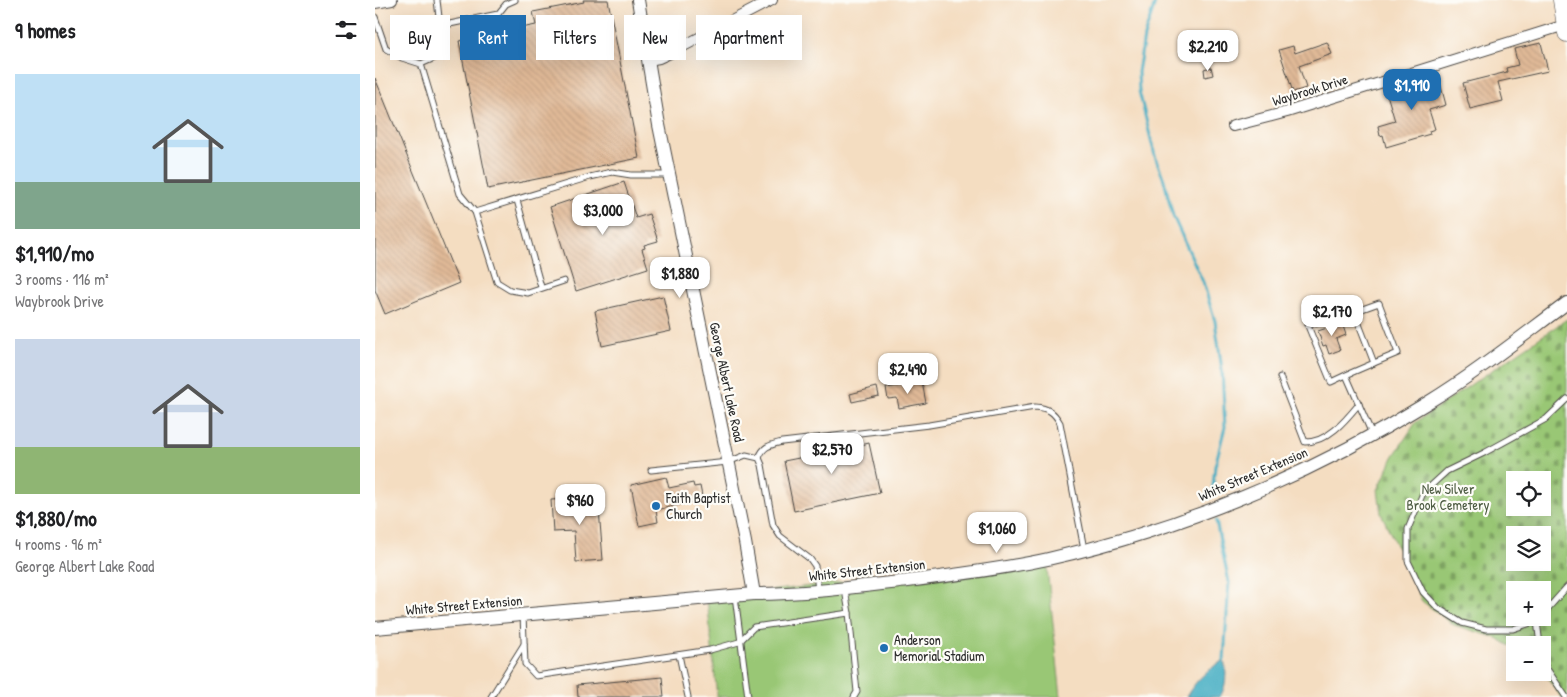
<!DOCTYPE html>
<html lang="en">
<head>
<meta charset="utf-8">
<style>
	body { margin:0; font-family:"Patrick Hand",sans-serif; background:#f6f6f6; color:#202124; height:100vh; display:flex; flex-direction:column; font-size:19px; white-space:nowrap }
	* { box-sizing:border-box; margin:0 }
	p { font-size:16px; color:#757577 }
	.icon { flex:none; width:28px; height:28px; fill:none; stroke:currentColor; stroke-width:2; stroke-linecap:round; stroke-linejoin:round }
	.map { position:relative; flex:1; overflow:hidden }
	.details { display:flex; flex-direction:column; background:#fff; width:375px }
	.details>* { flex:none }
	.banner { position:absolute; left:15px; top:15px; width:475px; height:45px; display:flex; gap:10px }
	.controls { position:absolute; left:1131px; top:471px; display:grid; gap:10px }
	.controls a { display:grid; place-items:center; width:45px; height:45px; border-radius:0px; background:#fff; box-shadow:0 5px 20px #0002; font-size:25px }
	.price { position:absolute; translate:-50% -42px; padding:0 11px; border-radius:10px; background:#fff; color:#222; font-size:16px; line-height:32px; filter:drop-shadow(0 1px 2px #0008) }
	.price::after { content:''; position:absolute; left:50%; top:30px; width:15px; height:11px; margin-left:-8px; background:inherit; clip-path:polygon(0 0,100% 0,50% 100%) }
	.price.current { background:#1f6fb2; color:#fff }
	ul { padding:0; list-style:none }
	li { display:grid; align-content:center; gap:10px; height:265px; padding:0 15px }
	li span { display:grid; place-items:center; height:155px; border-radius:0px; color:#555 }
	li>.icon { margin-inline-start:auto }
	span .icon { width:90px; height:90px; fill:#fffc; stroke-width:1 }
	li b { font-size:21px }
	h2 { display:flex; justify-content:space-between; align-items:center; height:60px; padding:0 15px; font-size:21px }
	.pill { padding:0 18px; border-radius:0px; background:#fff; box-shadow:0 5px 20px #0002; font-size:18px; line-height:45px }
	.pill.current { background:#1f6fb2; color:#fff }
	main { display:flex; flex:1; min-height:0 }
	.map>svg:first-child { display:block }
	.green { fill:#99c775; stroke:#627950 }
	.cemetery { fill:url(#cemetery-stones); stroke:#627950; fill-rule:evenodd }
	.water { fill:#44adc3; stroke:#386c77 }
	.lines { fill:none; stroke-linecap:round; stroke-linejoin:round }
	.stream { stroke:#44adc3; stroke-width:3 }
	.building { fill:url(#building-back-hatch) }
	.service-casing { stroke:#494642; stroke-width:7 }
	.minor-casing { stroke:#494642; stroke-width:12 }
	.tertiary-casing { stroke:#494642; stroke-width:14 }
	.trunk-casing { stroke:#494642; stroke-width:19 }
	.service { stroke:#fff; stroke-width:5 }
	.minor { stroke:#fff; stroke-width:10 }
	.tertiary { stroke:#fff; stroke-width:12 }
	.trunk { stroke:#fff; stroke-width:18 }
	.poi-dot { fill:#1f6fb2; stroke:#fdfcf7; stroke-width:2 }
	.labels { text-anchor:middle; stroke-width:4.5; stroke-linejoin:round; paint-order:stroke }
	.street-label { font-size:14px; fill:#2b2b2b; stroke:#fdfcf7 }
	.park-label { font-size:14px; fill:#4c5a41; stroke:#fdfcf7 }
	.poi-label { font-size:14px; fill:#2b2b2b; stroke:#fdfcf7; text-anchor:start }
</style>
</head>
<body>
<main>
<section class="details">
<h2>9 homes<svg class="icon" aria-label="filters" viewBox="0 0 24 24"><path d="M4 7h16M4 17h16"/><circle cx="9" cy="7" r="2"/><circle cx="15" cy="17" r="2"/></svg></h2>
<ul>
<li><span style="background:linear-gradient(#bfe0f5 70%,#7fa58c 0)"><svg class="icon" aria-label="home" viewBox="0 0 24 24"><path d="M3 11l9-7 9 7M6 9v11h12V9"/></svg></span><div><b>$1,910/mo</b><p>3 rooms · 116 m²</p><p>Waybrook Drive</p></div></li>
<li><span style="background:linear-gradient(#c9d6e8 70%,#8fb573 0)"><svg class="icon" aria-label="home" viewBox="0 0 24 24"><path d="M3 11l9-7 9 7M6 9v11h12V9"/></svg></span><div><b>$1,880/mo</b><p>4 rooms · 96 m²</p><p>George Albert Lake Road</p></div></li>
</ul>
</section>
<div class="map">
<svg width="1192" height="697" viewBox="0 0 1192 697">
	<defs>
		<pattern id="cemetery-stones" width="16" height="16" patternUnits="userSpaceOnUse" patternTransform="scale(1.25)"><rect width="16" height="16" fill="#99c775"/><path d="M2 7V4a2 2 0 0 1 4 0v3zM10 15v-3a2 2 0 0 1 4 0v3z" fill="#7da260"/></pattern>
		<pattern id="building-back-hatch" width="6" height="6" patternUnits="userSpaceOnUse" patternTransform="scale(1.25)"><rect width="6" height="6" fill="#e0b997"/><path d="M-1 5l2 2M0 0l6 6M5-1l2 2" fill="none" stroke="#c09f82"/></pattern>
	</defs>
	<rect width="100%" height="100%" fill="#fdfcf7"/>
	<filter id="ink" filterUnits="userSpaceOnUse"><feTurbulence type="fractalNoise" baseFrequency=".02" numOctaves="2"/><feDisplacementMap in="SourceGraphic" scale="10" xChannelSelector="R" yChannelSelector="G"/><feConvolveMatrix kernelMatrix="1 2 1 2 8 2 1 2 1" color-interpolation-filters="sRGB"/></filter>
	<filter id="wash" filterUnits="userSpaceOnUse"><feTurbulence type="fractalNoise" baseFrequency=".0096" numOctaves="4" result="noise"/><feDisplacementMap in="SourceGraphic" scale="20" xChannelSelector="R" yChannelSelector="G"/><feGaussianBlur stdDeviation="1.12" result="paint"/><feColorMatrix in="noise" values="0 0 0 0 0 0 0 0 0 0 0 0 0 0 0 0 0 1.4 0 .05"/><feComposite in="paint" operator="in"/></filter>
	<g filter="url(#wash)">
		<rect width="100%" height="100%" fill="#f4ddc1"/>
		<path class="green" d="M671,559L686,697H342L332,598Z"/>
		<path class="cemetery" d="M1192,319V697H1186L1168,671V645H1140V649L1122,638L1079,625L1047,601L1006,513L1003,490L1018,457L1041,422ZM1140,480H1168V508H1140ZM1140,535H1168V562H1140ZM1140,590H1168V618H1140Z"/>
		<path class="water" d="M849,660C852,673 852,685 845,697H811C820,681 833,669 849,660Z"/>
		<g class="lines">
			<g class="stream">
				<path d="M781,0L769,37L763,72L764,91L780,156L789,180L798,216L828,282L840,321L847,370L850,427L840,466L837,495"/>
				<path d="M841,521L854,582L849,660"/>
			</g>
		</g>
		<g id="blocks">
			<g class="building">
				<path d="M208,0H233L264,158L113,189L84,41L161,25L158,12L209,2Z"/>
				<path d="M952,42L957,54L924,66L931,88L918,92L904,50L918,46L920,53Z"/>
				<path d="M1166,43L1173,71L1123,82L1128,101L1095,109L1088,83L1132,72L1131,68L1143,65L1139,49Z"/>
				<path d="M836,67L838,75L830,77L829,69Z"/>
				<path d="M1063,75L1071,105L1054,110L1060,129L1054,131L1055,134L1011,147L1008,135L1005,136L1003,126L1020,121L1011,91Z"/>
				<path d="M0,78L84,283L10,314L0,290Z"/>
				<path d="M249,182L261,218L274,214L283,241L269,245L270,248L267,249L273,268L201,291L175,207Z"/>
				<path d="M288,296L296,331L227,346L220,311Z"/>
				<path d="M967,323L971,335L961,339L965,350L954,354L951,345L948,346L943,331Z"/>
				<path d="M547,382L551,403L524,408L522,398L513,399L511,388Z"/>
				<path d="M502,387L504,396L477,402L475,394Z"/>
				<path d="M485,439L486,445L494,443L505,493L419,511L409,461L439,455L438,450Z"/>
				<path d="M291,477L294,488L318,483L319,487L325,486L327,496L321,498L322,501L281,510L283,522L264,526L256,485Z"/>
				<path d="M223,497L228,560L201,562L199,531L178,532L176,500Z"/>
				<path d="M287,677L289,697H203L202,685Z"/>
			</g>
		</g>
	</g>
	<g filter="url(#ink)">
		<use href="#blocks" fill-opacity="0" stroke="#494642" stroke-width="1"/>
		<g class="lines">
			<g class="service-casing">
				<g id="service">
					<path d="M62,0L65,26L123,14L131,4L140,0"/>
					<path d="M0,17L11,49L27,58L46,64"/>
					<path d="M65,26L68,44L64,56L46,64L85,194L100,212L215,177L237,172L256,175H294"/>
					<path d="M142,200L166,287"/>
					<path d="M100,212L122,282L135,290L153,293L189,281"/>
					<path d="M979,312L1004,303L1023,353L999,363"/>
					<path d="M971,375L956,382L933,326L977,306L999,363L971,375L997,434"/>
					<path d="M905,377L930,442C953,442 970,421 984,404"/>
					<path d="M384,458C388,446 395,445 407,442L554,425L660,407C673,408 679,412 685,423L709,549"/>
					<path d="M276,470L353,462L371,455L384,458L387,465L398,525L405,536L435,559L440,566L443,590"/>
					<path d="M360,596L373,697"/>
					<path d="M474,613L482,692L479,697"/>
					<path d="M1168,614L1192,587"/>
					<path d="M148,615L150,664L161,676L335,650L364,642L379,627L474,613L470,590"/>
					<path d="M1165,645L1162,621L1138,629H1111L1087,623L1063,608L1048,592L1033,561V529L1048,493L1072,471L1109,453L1171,419L1192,399"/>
					<path d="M304,655L313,697"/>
					<path d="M1168,663L1191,697"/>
					<path d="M116,697L149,644"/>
				</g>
			</g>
			<g class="minor-casing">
				<g id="minor">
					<path d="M0,3L17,0"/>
					<path d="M273,60L284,58L297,52L397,0"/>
					<path d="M858,126L912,112L1190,25"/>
				</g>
			</g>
			<g class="tertiary-casing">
				<g id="tertiary">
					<path d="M263,0L284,125L370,542L379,594"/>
					<path d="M0,628L379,594C430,594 482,587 533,581C580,575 627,569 673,559C806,529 936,475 1052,403C1101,373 1146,337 1192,303"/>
				</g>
			</g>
			<g class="trunk-casing">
				<path id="trunk" d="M1187,0L1192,33"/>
			</g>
			<use href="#service" class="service"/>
			<use href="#minor" class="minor"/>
			<use href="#tertiary" class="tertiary"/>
			<use href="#trunk" class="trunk"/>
		</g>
	</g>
	<g class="poi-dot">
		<circle cx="281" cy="506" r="5"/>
		<circle cx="509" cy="648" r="5"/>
	</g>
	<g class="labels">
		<g class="street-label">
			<text transform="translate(935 90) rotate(-17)" y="5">Waybrook Drive</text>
			<text transform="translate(352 382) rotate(78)" y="5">George Albert Lake Road</text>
			<text transform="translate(878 474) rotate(-23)" y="5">White Street Extension</text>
			<text transform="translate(492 570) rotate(-6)" y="5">White Street Extension</text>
			<text transform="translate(89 605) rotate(-5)" y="5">White Street Extension</text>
		</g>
		<g class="park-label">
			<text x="1073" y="494">New Silver<tspan x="1073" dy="16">Brook Cemetery</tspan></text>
		</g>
		<g class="poi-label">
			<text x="291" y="503">Faith Baptist<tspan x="291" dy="16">Church</tspan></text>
			<text x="519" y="645">Anderson<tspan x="519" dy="16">Memorial Stadium</tspan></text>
		</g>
	</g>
</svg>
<div class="controls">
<a><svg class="icon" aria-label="locate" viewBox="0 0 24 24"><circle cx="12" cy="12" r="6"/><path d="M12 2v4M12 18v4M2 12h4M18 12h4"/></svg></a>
<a><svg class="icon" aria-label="layers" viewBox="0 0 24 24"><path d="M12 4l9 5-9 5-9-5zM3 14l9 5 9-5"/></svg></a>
<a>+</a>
<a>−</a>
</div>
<b class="price" style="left:833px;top:72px">$2,210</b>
<b class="price current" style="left:1037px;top:111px">$1,910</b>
<b class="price" style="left:228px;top:236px">$3,000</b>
<b class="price" style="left:305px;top:299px">$1,880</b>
<b class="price" style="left:957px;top:337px">$2,170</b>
<b class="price" style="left:533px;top:395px">$2,490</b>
<b class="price" style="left:457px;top:475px">$2,570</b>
<b class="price" style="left:205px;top:526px">$960</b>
<b class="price" style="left:622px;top:554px">$1,060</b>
<div class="banner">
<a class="pill">Buy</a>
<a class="pill current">Rent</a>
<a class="pill">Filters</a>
<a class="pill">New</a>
<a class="pill">Apartment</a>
</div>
</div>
</main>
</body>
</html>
